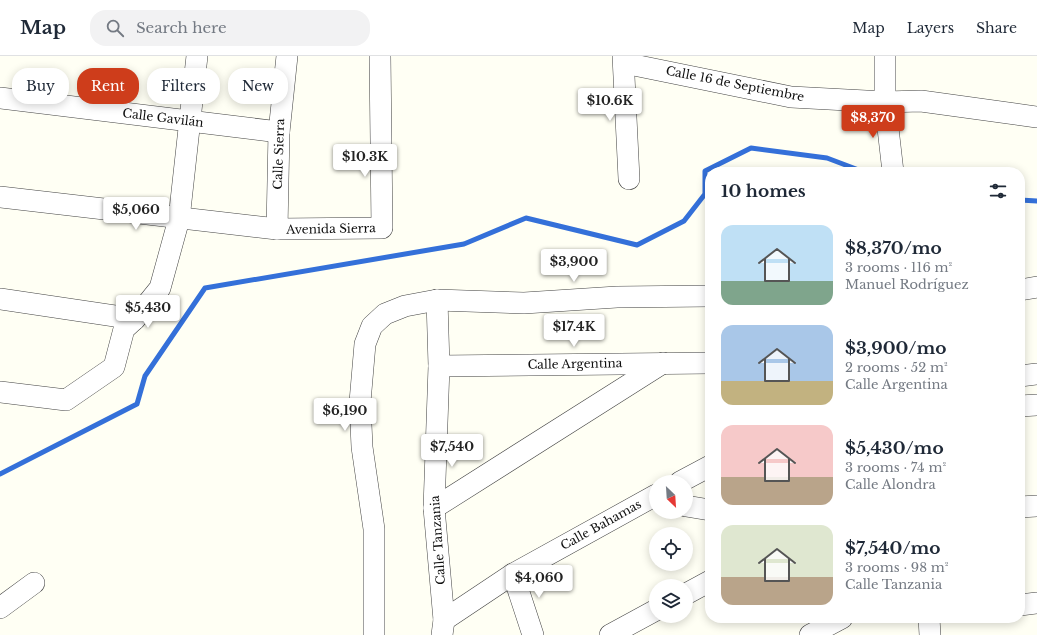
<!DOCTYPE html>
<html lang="en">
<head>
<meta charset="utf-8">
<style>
	body { margin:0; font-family:"Libre Baskerville",serif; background:#f2f2f3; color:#1f2937; height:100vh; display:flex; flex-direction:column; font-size:15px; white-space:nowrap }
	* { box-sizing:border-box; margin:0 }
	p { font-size:13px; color:#747a83 }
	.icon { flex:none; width:22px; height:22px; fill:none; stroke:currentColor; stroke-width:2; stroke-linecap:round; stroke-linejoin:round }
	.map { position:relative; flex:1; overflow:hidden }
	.details { position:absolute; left:705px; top:111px; width:320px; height:456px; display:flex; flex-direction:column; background:#fff; border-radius:16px; box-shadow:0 2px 10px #0003 }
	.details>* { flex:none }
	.banner { position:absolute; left:12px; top:12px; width:380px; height:36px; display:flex; gap:8px }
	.needle { width:26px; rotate:155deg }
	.controls { position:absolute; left:649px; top:419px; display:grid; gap:8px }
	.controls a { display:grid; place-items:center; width:44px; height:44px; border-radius:50%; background:#fff; box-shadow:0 2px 10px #0003; font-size:20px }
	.price { position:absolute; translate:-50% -34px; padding:0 9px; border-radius:4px; background:#fff; color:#222; font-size:13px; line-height:26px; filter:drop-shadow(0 1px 2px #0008) }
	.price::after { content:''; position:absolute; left:50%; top:24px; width:12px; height:9px; margin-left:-6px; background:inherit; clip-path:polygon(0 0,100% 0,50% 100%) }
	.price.current { background:#ce3d1b; color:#fff }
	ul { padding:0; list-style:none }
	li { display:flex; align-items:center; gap:12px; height:100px; padding:0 16px }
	li span { display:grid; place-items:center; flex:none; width:112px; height:80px; border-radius:12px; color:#555 }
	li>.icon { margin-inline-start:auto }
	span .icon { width:48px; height:48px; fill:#fffc; stroke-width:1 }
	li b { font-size:17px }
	h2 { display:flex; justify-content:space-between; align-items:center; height:48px; padding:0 16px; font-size:17px }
	.tag { padding:0 14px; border-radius:16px; background:#fff; box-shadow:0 2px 10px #0003; font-size:14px; line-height:36px }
	.tag.current { background:#ce3d1b; color:#fff }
	header { display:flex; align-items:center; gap:24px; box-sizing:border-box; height:56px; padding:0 20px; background:#fff; border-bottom:1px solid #e0e1e3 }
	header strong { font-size:19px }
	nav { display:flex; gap:22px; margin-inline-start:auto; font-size:14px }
	.search { width:280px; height:36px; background:#f2f2f3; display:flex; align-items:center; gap:10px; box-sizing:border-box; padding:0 14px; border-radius:16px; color:#747a83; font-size:15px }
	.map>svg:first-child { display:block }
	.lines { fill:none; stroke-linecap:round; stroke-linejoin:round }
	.stream { stroke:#3470d9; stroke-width:5 }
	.minor-casing { stroke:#434343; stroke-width:22 }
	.minor { stroke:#fff; stroke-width:21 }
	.labels { text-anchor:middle; stroke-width:4; stroke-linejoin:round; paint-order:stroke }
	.street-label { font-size:12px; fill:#101010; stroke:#fff }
</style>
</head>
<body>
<header>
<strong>Map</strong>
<div class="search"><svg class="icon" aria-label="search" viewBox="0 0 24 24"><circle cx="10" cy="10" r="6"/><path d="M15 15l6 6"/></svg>Search here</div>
<nav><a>Map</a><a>Layers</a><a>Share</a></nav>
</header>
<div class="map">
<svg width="1037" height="579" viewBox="0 0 1037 579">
	<rect width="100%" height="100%" fill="#fffff4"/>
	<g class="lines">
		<g class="stream">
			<path d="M1020,144L1037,145"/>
			<path d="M0,418L137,348L145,320L205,232L464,188L526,162L637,189L684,165L705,138V115L751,92L827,102L864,116"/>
		</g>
		<g class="minor-casing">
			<g id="minor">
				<path d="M623,0L629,123"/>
				<path d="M885,0V46L893,116"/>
				<path d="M624,7L791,41L885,46L921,45L1037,61"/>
				<path d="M0,42L279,76"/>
				<path d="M0,141L277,173L382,172L380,0"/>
				<path d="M277,173L279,76L287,0"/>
				<path d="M1020,234L1037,231"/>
				<path d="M0,243L135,263"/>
				<path d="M437,244L439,310L434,452L444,564L442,579"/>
				<path d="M439,310L710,307"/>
				<path d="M1020,320L1037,318"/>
				<path d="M0,336L66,344L114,311L124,273L135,263L160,232L179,163L197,0"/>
				<path d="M1020,350L1037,349"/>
				<path d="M680,426L710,410"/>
				<path d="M686,450L710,454"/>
				<path d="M1020,451L1037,450"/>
				<path d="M434,452L663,307"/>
				<path d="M513,518L533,579"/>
				<path d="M686,538L710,525"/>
				<path d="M1020,549L1037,547"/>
				<path d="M0,552L34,527"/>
				<path d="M929,562L930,579"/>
				<path d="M444,564L513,518L656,439"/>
				<path d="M374,579V473L362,391L360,346L365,288L372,270L385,258L405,250L437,244L524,247L617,241L710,240"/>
				<path d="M610,579L656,554"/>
				<path d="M810,579L842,562"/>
			</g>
		</g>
		<use href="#minor" class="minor"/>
	</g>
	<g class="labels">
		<g class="street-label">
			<text transform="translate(735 28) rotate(11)" y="4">Calle 16 de Septiembre</text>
			<text transform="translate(163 62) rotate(7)" y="4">Calle Gavilán</text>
			<text transform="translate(279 98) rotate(-88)" y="4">Calle Sierra</text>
			<text transform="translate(331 173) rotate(-1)" y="4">Avenida Sierra</text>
			<text transform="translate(575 308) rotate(-1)" y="4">Calle Argentina</text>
			<text transform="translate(601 469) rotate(-29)" y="4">Calle Bahamas</text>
			<text transform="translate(438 484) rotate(-94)" y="4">Calle Tanzania</text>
		</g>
	</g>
</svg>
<div class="controls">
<a><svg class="needle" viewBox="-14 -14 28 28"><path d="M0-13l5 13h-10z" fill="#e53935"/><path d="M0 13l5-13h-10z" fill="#747a83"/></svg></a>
<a><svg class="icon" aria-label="locate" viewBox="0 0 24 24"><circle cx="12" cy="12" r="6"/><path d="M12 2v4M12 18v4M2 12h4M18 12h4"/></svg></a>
<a><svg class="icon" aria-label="layers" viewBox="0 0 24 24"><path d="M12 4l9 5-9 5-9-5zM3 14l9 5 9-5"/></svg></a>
</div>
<b class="price" style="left:610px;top:66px">$10.6K</b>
<b class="price current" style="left:873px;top:83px">$8,370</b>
<b class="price" style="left:365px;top:122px">$10.3K</b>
<b class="price" style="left:136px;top:175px">$5,060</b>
<b class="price" style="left:574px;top:227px">$3,900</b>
<b class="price" style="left:148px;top:273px">$5,430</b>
<b class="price" style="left:574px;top:292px">$17.4K</b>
<b class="price" style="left:345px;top:376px">$6,190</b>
<b class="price" style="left:452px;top:412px">$7,540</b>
<b class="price" style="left:539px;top:543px">$4,060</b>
<div class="banner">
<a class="tag">Buy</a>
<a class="tag current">Rent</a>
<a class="tag">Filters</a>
<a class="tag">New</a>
</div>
<section class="details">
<h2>10 homes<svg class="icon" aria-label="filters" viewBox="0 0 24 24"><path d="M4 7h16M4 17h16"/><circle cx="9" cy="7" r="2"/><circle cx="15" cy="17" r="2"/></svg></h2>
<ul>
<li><span style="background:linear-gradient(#bfe0f5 70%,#7fa58c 0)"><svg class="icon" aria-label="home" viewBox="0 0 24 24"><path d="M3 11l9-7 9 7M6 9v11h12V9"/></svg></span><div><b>$8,370/mo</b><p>3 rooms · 116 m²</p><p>Manuel Rodríguez</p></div></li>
<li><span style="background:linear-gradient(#a9c7e8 70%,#c2b280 0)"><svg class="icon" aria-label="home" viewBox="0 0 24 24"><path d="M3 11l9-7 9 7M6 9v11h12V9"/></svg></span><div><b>$3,900/mo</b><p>2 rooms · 52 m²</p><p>Calle Argentina</p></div></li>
<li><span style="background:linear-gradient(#f6c9c9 65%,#b9a48a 0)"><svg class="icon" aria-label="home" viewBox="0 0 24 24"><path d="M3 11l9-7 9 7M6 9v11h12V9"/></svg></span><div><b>$5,430/mo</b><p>3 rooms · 74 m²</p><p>Calle Alondra</p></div></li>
<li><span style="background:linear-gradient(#dfe7d0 65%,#b9a48a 0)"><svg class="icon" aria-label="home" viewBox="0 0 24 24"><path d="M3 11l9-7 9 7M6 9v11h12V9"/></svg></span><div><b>$7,540/mo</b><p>3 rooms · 98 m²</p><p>Calle Tanzania</p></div></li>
</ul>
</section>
</div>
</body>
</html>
